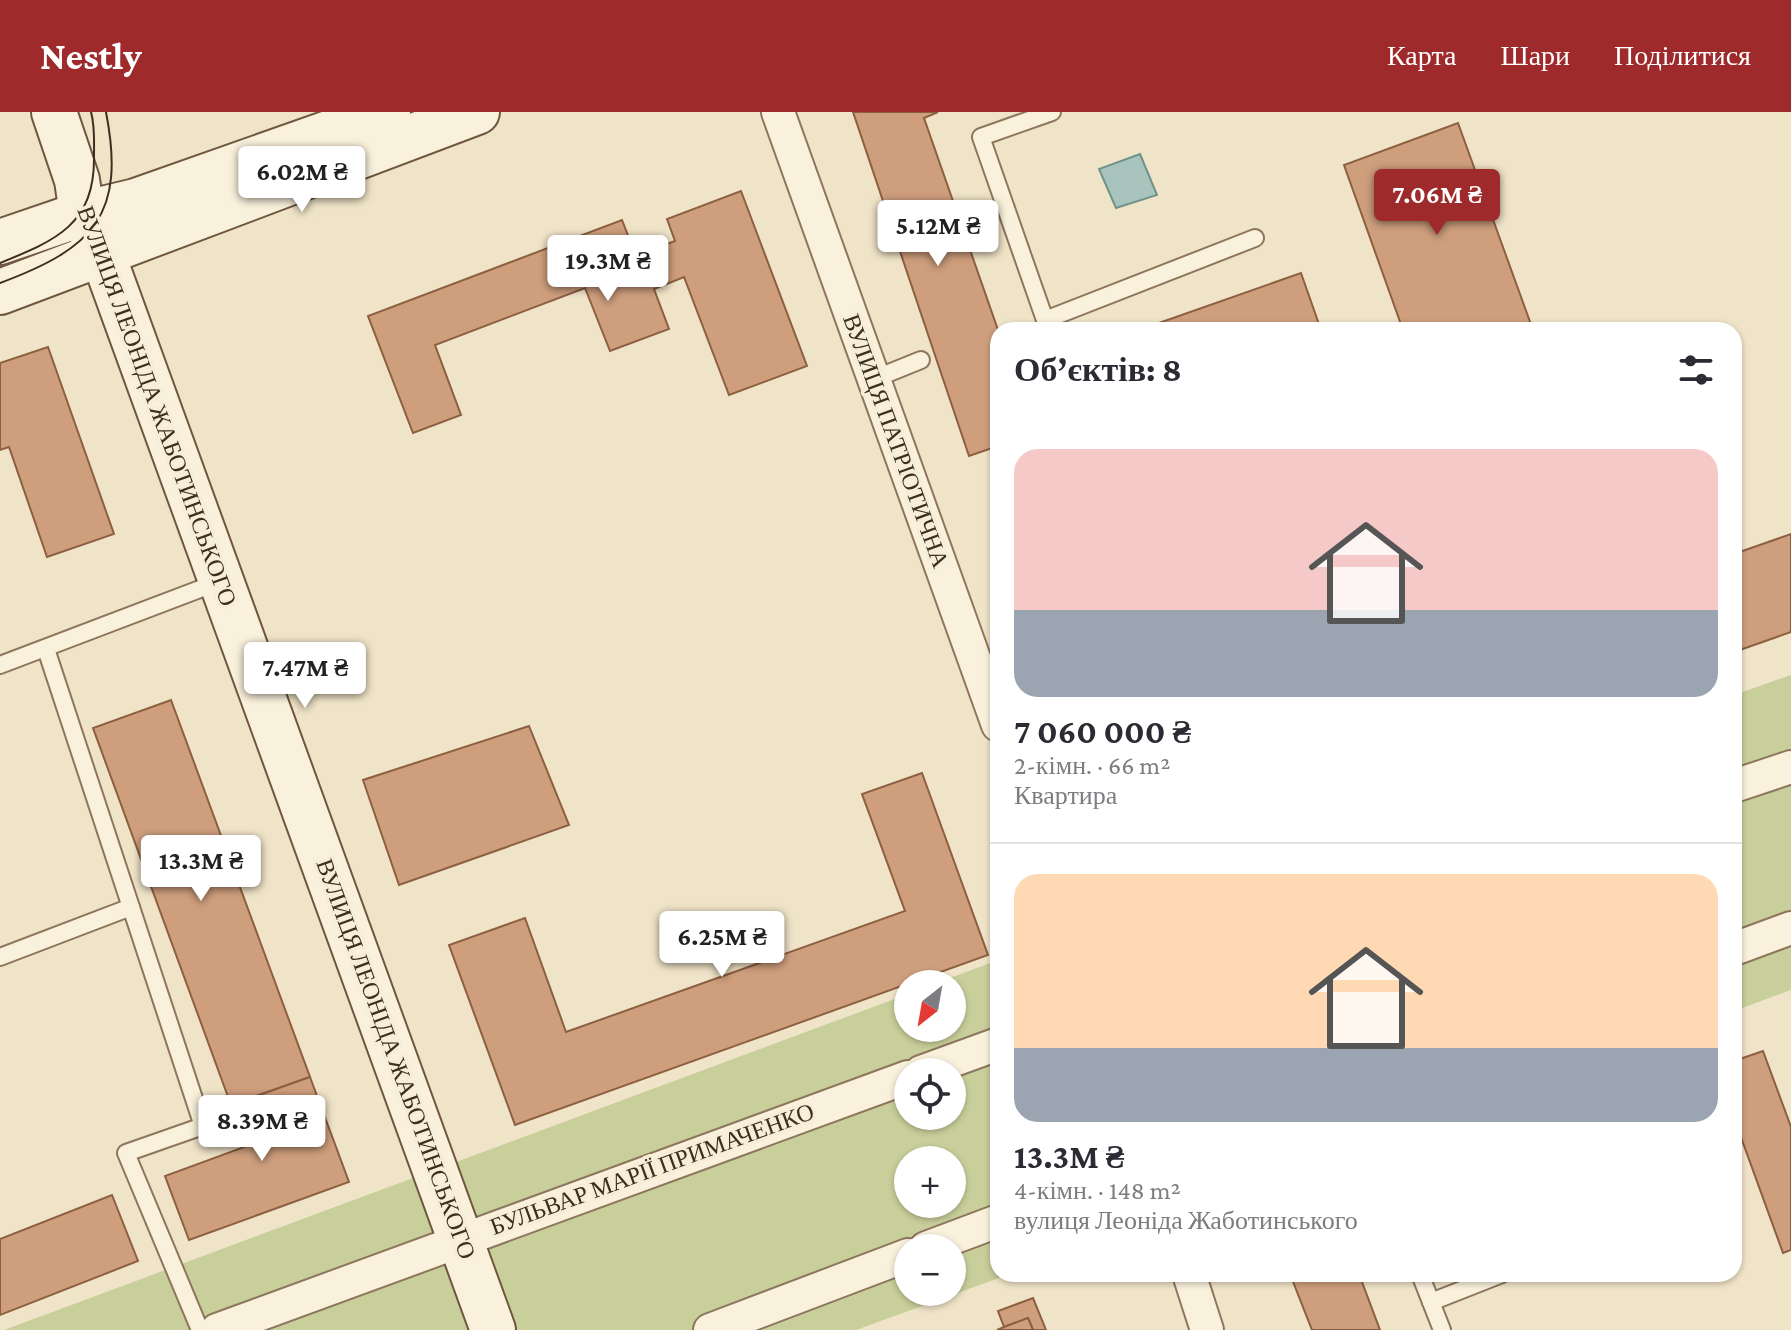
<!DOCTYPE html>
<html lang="uk">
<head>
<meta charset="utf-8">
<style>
	body { margin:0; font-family:"Crimson Pro",serif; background:#f2f2f3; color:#2b2b33; height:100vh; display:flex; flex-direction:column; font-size:30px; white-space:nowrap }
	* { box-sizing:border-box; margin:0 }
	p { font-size:26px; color:#7c7c81 }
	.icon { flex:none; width:44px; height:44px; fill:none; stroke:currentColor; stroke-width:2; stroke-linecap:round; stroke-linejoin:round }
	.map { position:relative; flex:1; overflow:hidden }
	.drawer { position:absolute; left:990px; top:210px; width:752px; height:960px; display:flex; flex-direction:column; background:#fff; border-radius:24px; box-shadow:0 2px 6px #0004 }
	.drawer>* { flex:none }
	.needle { width:52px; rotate:211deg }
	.buttons { position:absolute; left:894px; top:858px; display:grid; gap:16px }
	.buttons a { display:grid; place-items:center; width:72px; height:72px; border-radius:50%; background:#fff; box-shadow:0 2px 6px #0004; font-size:40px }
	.price { position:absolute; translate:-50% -68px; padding:0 18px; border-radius:8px; background:#fff; color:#222; font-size:26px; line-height:52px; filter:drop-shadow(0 2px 4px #0008) }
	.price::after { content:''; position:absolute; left:50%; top:48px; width:24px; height:18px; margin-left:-12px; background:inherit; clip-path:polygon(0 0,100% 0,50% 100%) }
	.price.selected { background:#9e2a2b; color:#fff }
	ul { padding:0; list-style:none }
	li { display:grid; align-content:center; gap:16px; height:424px; padding:0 24px }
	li+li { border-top:2px solid #e1e1e2 }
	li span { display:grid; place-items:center; height:248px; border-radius:24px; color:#555 }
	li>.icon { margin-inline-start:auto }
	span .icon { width:144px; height:144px; fill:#fffc; stroke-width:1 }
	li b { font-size:34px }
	h2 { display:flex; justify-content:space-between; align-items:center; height:96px; padding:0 24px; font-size:34px }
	header { display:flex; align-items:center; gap:48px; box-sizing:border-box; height:112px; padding:0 40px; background:#9e2a2b; color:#fff }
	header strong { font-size:38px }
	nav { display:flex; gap:44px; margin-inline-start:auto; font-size:28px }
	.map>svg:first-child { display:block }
	.green { fill:#c9cf9b; fill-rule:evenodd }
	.water { fill:#a9c4bc; stroke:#6f938a; stroke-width:2 }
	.building { fill:#cf9f7d; stroke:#8d5f41; stroke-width:2 }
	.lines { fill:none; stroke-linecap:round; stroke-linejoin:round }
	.lane-casing { stroke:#8d765c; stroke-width:20 }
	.street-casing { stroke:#8d765c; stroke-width:36 }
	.secondary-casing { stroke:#6f573f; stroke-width:48 }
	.lane { stroke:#faf1dc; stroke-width:16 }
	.street { stroke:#faf1dc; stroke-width:32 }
	.secondary { stroke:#faf1dc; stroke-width:44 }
	.tram { stroke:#3d2e20; stroke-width:2 }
	.labels { text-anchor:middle; stroke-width:7; stroke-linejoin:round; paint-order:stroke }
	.street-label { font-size:24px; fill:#3d2e20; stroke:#f7eed8 }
</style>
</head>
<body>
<header>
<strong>Nestly</strong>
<nav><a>Карта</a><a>Шари</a><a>Поділитися</a></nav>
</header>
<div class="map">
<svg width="1791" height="1218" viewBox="0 0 1791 1218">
	<rect width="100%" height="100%" fill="#f0e4c8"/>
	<g class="green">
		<path d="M1791,563V878L1734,899V583Z"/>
		<path d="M998,848V1162H1010L856,1218H4L908,882V916H952V872H934ZM908,960H952V1004H908ZM908,1048H952V1092H908ZM908,1136H952V1180H908Z"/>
	</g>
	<path class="water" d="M1140,42L1157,83L1116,96L1099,57Z"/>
	<g class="building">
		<path d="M853,0H938L924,6L998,218V334L969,344Z"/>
		<path d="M1458,11L1533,218H1403L1344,53Z"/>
		<path d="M741,79L807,254L729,283L684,165L654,177L669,217L610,239L585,176L435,233L461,303L413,321L368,204L622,108L636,144L675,129L667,107Z"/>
		<path d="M1301,161L1321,218H1139Z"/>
		<path d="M48,235L114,422L47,445L9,335L0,338V251Z"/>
		<path d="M1791,422V520L1734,540V442Z"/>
		<path d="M171,588L310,965L231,993L93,616Z"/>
		<path d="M529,614L569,713L399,773L363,668Z"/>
		<path d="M922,661L988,843L515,1013L449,833L525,806L566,920L905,799L862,682Z"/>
		<path d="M1763,939L1791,1015V1138L1783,1141L1734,1006V949Z"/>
		<path d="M310,965L349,1070L189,1128L165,1064L247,1034L231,993Z"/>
		<path d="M112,1083L138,1149L0,1203V1127Z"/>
		<path d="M1290,1162H1359L1380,1218H1312Z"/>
		<path d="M1033,1186L1046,1218H1033L1028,1206L1004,1215L998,1199Z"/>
		<path d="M1028,1206L1033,1218H997L1004,1215Z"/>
	</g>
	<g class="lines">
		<g class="lane-casing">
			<g id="lane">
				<path d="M1052,0L981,25L1045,208L1255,126"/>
				<path d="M874,267L921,248"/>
				<path d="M46,537L203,1014L126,1041L200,1218"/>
				<path d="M0,553L221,469"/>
				<path d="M0,845L131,795"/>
				<path d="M1420,1162L1442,1218"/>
				<path d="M1431,1190L1502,1162"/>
			</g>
		</g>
		<g class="street-casing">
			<g id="street">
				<path d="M778,0L998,613"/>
				<path d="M1734,674L1791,655"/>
				<path d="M1734,837L1791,816"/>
				<path d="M921,960L998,932"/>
				<path d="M926,1136L998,1109"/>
				<path d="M1189,1162L1207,1218"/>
				<path d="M217,1218L908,965"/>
				<path d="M710,1218L908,1143"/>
			</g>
		</g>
		<g class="secondary-casing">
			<g id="secondary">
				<path d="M54,0L77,68L82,102L102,141L493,1218"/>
				<path d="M0,130L82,102L136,89L388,0"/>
				<path d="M0,180L477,0"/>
			</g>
		</g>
		<use href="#lane" class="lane"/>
		<use href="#street" class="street"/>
		<use href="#secondary" class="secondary"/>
		<g class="tram">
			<path d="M0,151C57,128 95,112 94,44C94,29 95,14 91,0"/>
			<path d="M0,171C94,136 126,103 106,0"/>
		</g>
	</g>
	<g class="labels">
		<g class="street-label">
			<text transform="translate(157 294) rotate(70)" y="8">ВУЛИЦЯ ЛЕОНІДА ЖАБОТИНСЬКОГО</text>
			<text transform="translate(896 329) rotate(70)" y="8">ВУЛИЦЯ ПАТРІОТИЧНА</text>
			<text transform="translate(396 947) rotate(70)" y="8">ВУЛИЦЯ ЛЕОНІДА ЖАБОТИНСЬКОГО</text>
			<text transform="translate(652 1057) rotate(-20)" y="8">БУЛЬВАР МАРІЇ ПРИМАЧЕНКО</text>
		</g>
	</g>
</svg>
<div class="buttons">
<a><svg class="needle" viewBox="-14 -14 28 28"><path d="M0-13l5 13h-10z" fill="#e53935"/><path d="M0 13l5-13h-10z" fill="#7c7c81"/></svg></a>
<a><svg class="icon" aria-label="locate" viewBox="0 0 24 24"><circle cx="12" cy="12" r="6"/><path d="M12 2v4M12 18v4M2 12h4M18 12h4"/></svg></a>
<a>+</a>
<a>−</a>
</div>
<b class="price" style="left:302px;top:102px">6.02M ₴</b>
<b class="price selected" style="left:1437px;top:125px">7.06M ₴</b>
<b class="price" style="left:938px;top:156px">5.12M ₴</b>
<b class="price" style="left:608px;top:191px">19.3M ₴</b>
<b class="price" style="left:305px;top:598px">7.47M ₴</b>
<b class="price" style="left:201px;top:791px">13.3M ₴</b>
<b class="price" style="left:722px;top:867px">6.25M ₴</b>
<b class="price" style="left:262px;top:1051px">8.39M ₴</b>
<section class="drawer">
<h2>Об’єктів: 8<svg class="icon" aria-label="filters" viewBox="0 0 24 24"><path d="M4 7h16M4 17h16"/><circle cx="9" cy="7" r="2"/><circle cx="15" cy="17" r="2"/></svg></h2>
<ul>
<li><span style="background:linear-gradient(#f6c9c9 65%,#9aa5b1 0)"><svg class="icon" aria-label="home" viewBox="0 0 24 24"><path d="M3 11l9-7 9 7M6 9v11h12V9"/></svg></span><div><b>7 060 000 ₴</b><p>2-кімн. · 66 m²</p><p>Квартира</p></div></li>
<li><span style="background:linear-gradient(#ffd9b3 70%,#9aa5b1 0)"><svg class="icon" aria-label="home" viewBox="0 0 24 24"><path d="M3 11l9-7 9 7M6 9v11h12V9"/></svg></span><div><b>13.3M ₴</b><p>4-кімн. · 148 m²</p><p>вулиця Леоніда Жаботинського</p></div></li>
</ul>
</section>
</div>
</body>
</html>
